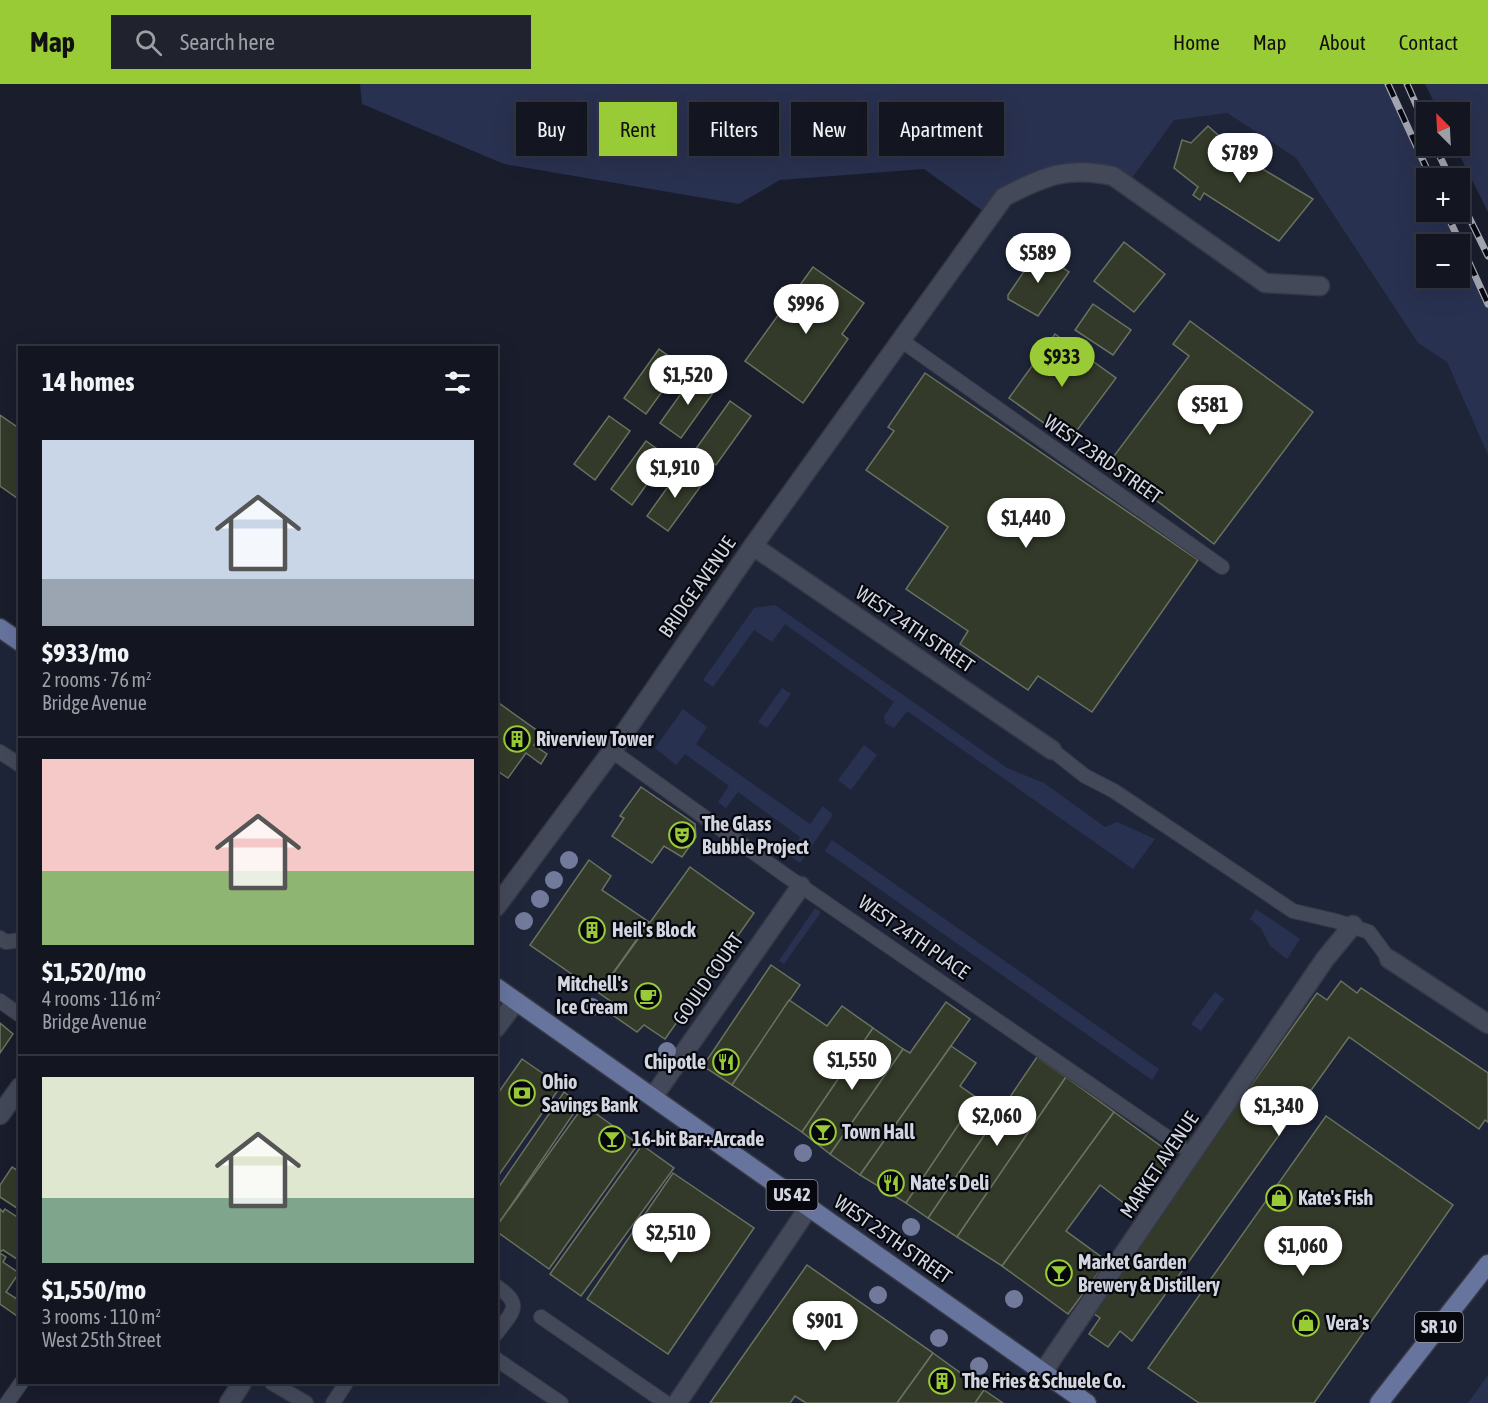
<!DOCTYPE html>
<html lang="en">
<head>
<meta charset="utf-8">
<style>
	body { margin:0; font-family:"Asap Condensed",sans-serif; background:#20232e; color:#f1f3f6; height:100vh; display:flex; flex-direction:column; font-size:22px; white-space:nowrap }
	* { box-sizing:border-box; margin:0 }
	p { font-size:20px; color:#9d9fa5 }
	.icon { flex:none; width:33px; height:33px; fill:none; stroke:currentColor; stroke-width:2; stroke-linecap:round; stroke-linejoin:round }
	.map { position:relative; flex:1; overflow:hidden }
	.details { position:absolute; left:18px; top:262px; width:480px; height:1038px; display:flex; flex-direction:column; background:#131621; border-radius:0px; box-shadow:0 6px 24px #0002,0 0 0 2px #32353f }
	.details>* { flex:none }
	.banner { position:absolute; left:516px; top:18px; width:570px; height:54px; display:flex; gap:12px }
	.needle { width:39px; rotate:336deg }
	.buttons { position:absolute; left:1416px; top:18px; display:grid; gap:12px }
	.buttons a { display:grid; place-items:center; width:54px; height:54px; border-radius:0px; background:#131621; box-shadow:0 6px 24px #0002,0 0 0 2px #32353f; font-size:30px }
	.price { position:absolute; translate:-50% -51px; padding:0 14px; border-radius:21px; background:#fff; color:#222; font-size:20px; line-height:39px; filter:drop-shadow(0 2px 3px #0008) }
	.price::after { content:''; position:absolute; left:50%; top:36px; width:18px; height:14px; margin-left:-9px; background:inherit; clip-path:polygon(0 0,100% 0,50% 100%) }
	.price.selected { background:#99cb36; color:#111 }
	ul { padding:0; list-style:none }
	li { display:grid; align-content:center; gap:12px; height:318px; padding:0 24px }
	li+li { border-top:2px solid #32353f }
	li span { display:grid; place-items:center; height:186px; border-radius:0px; color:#555 }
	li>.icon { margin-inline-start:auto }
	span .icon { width:108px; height:108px; fill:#fffc; stroke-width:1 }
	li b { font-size:26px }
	h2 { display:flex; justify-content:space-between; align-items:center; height:72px; padding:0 24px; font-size:26px }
	.tag { padding:0 21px; border-radius:0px; background:#131621; box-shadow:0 6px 24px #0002,0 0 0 2px #32353f; font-size:21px; line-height:54px }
	.tag.selected { background:#99cb36; color:#111 }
	header { display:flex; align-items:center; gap:36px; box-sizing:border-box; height:84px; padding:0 30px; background:#99cb36; color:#111 }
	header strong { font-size:28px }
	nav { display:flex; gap:33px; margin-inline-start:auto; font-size:21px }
	.search { width:420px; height:54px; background:#20232e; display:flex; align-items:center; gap:15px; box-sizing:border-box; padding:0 21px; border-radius:0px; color:#9d9fa5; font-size:22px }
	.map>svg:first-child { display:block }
	.built { fill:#1f2539 }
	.green { fill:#293150; fill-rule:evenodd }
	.building { fill:#333a29; stroke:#6a7260; stroke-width:1.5 }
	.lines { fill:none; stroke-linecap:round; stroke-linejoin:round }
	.service-casing { stroke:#363945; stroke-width:16 }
	.pedestrian-casing { stroke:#363945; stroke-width:21 }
	.minor-casing { stroke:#363945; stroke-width:21 }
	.primary-casing { stroke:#363945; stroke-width:21 }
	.service { stroke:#44495a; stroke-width:14 }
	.pedestrian { stroke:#44495a; stroke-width:18 }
	.minor { stroke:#44495a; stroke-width:18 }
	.primary { stroke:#67749e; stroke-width:18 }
	.rail-casing { stroke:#a3a6b2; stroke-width:7 }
	.rail { stroke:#06080e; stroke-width:4.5; stroke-dasharray:14; stroke-linecap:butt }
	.tree { fill:#717a9a }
	.labels { text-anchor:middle; stroke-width:4.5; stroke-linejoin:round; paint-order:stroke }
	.shield { fill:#06080e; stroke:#9698a2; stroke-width:1.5 }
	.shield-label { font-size:18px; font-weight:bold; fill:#d3d6e1 }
	.street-label { font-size:20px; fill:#d3d6e1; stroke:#06080e }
	.poi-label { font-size:20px; font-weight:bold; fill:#d3d6e1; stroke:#06080e; text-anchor:start }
</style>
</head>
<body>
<header>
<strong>Map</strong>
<div class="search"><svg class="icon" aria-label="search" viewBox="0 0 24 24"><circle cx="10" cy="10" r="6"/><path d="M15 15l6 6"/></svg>Search here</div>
<nav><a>Home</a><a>Map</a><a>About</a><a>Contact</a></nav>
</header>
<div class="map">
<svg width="1488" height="1319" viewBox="0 0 1488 1319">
	<rect width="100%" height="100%" fill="#191d2c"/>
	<g class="built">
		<path d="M1227,29L1296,74L1418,259L1447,278L1488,371V1319H229L242,1299H496L497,823L1004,113L1061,88L1127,101L1174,35Z"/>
		<path d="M0,544L20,558L19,931L0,917Z"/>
	</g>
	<g class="green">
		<path d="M360,0H1388L1431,94H1426V128H1446L1488,220V371L1447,278L1418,259L1296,74L1227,29L1174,36L1127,101L1113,92L1033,98L991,133L924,85L780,96L739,120L504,80L362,20ZM1426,160H1460V194H1426Z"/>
		<path d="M1425,0H1488V128L1455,62H1460V28H1439Z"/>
		<path d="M775,521L1007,684L1044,699L1105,743L1117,738L1155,755L1133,785L907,627L894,644L885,639L884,632L894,618L785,540L772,558L754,546L713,603L703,596L754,524Z"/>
		<path d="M782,604L791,610L767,644L758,638Z"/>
		<path d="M683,625L707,643L696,660L810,740L823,722L833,731L800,779L788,771L800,753L738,708L726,724L718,718L729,702L685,670L676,681L655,664Z"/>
		<path d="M864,661L877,671L851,706L838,696Z"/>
		<path d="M832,756L1159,985L1152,996L825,767Z"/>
		<path d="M815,824L821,828L784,880L779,877Z"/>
		<path d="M1256,825L1300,855L1287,875L1270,862L1261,844L1250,835Z"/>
		<path d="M1215,908L1224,915L1201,947L1191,940Z"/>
		<path d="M1488,1291V1319H1468Z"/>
	</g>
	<g class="building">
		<path d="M1208,42L1244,74L1313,115L1279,157L1204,109L1200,116L1193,111L1198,103L1174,84L1182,56L1191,59Z"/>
		<path d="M1124,158L1165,190L1134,228L1094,197Z"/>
		<path d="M1038,167L1069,188L1038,232L1008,215V211Z"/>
		<path d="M813,183L864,219L842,250L848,255L803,319L745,277Z"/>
		<path d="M1093,220L1131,246L1113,271L1075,246Z"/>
		<path d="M1190,237L1313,328L1214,460L1108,380L1189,272L1173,260Z"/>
		<path d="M1055,250L1116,294L1069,357L1009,314Z"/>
		<path d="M659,265L681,281L646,330L624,314Z"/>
		<path d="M925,289L1198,476L1092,628L1038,592L1028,606L960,560L968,547L906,505L948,443L866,386L894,347L888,343Z"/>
		<path d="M695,290L716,305L681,354L660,339Z"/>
		<path d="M730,317L751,332L716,381L695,366Z"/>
		<path d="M0,331L20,345V416L0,402Z"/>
		<path d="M609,332L630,347L595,396L574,380Z"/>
		<path d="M646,357L667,372L632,421L611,405Z"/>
		<path d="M682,383L703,399L668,447L647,432Z"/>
		<path d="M496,617L542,650L534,661L547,670L541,680L526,669L508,694L496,686Z"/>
		<path d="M641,703L695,740L696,753L682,773L664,762L652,779L612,752L624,734L620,732Z"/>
		<path d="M589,776L611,792L602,806L649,838L599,909L530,861Z"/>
		<path d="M690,783L754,829L665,955L644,941L637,948L614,932L619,923L599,909Z"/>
		<path d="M771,881L800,901L732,1001L703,982Z"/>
		<path d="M1341,897L1357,909L1361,904L1488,989V1038L1485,1036L1479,1045L1349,953L1132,1257L1120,1247L1108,1263L1089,1250L1100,1234L1090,1227L1317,909L1327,916Z"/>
		<path d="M789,916L827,942L842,922L873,944L802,1048L732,1001Z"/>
		<path d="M946,918L970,935L860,1091L830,1070L903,965L910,969Z"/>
		<path d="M0,939L13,950L0,969Z"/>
		<path d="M873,944L903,965L830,1070L802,1048Z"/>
		<path d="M951,962L976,979L960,1002L977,1014L906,1119L860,1091Z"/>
		<path d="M1037,973L1066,993L957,1153L928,1134Z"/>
		<path d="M522,975L561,1002L496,1095V1012Z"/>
		<path d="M1066,993L1114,1028L1002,1182L957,1153Z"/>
		<path d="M564,1008L580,1020L501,1136L496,1132V1107Z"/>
		<path d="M985,1017L1000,1028L928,1134L906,1119L965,1031L971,1035Z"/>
		<path d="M584,1021L638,1060L549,1185L496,1147V1143Z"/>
		<path d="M1114,1028L1173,1071L1133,1126L1100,1101L1066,1147L1107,1177L1068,1230L1002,1182Z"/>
		<path d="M1326,1032L1453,1121L1314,1319H1199L1148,1284Z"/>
		<path d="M642,1061L674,1084L581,1212L550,1190Z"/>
		<path d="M12,1083L20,1088V1126L0,1113V1101Z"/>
		<path d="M673,1089L754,1144L668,1270L587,1215Z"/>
		<path d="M0,1125L3,1128L5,1125L20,1135V1177L3,1166L0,1168Z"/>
		<path d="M0,1169L6,1173L3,1178L19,1189L6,1208L20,1217V1234L0,1220Z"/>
		<path d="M807,1181L933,1269L897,1319H806L795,1312L790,1319H710Z"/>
		<path d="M933,1269L984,1306L975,1319H897Z"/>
		<path d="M984,1306L1003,1319H975Z"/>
	</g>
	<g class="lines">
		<g class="service-casing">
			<g id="service">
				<path d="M902,257L1222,483"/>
				<path d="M1052,666L1085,692L1114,707L1293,827L1336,837L1369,848L1389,875"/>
				<path d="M612,667L785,791L1180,1062"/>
				<path d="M0,668L20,681"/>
				<path d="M0,854L6,858L20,856"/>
				<path d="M0,917L20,931"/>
				<path d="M496,1202C524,1221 513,1227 496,1250"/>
				<path d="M541,1233L666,1319"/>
				<path d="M496,1275L561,1319"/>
				<path d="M272,1299L306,1319"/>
				<path d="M7,1319L21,1299"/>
				<path d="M333,1319L346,1299"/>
			</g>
		</g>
		<g class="pedestrian-casing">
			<g id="pedestrian">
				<path d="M653,1013L801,802"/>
				<path d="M1043,1288L1325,875L1353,841"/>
			</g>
		</g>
		<g class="minor-casing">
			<g id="minor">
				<path d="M753,462L1052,666"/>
				<path d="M496,823L612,667L753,462L1004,113C1044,92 1068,82 1113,92L1265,199L1320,202"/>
				<path d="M1389,875L1488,940"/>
				<path d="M496,944L516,917"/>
				<path d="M0,1031L20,1003"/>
				<path d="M229,1319L242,1299"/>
				<path d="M677,1319L809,1123"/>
			</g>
		</g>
		<g class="primary-casing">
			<g id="primary">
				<path d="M0,544L20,558"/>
				<path d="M496,903L1087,1319"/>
				<path d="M1379,1319L1488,1180"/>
			</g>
		</g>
		<use href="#service" class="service"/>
		<use href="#pedestrian" class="pedestrian"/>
		<use href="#minor" class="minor"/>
		<use href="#primary" class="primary"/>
		<g class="rail-casing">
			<g id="rail">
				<path d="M1388,0L1431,94"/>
				<path d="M1407,0L1426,43"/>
				<path d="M1435,62L1450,94"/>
				<path d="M1460,115L1488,172"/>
				<path d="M1446,128L1488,220"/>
			</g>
		</g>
		<use href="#rail" class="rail"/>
	</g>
	<g class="tree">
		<circle cx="569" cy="776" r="9"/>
		<circle cx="554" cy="796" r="9"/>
		<circle cx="540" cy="815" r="9"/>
		<circle cx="524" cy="837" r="9"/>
		<circle cx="592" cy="923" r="9"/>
		<circle cx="667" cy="967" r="9"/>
		<circle cx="803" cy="1069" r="9"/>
		<circle cx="911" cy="1143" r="9"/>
		<circle cx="878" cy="1211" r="9"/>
		<circle cx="1014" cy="1215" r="9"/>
		<circle cx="939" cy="1254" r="9"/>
		<circle cx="979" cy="1282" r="9"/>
	</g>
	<defs>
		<g id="building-ring" transform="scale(1.35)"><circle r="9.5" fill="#06080e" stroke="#99cb36" stroke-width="1.5"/><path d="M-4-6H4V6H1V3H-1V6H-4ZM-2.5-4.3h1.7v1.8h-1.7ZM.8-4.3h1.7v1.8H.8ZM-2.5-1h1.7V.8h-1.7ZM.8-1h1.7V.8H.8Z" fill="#99cb36"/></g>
		<g id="theatre-ring" transform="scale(1.35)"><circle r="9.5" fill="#06080e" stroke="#99cb36" stroke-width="1.5"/><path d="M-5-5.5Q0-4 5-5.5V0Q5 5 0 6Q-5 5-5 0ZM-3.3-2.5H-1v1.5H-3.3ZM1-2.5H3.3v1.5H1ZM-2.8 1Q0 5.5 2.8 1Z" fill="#99cb36"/></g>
		<g id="cafe-ring" transform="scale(1.35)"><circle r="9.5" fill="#06080e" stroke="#99cb36" stroke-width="1.5"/><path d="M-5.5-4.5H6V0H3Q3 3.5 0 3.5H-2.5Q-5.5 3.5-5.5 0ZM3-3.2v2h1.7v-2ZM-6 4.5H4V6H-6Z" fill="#99cb36"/></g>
		<g id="restaurant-ring" transform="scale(1.35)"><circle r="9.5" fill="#06080e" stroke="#99cb36" stroke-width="1.5"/><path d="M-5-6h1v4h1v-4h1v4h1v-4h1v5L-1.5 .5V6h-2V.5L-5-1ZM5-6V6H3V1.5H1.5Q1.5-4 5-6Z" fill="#99cb36"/></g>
		<g id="bank-ring" transform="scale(1.35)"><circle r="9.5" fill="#06080e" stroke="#99cb36" stroke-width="1.5"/><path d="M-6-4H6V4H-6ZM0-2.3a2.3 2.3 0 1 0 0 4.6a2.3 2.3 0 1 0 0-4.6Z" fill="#99cb36"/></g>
		<g id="bar-ring" transform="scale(1.35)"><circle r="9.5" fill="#06080e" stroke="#99cb36" stroke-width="1.5"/><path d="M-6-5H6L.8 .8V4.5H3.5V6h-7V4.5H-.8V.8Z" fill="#99cb36"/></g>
		<g id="shop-ring" transform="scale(1.35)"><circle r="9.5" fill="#06080e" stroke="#99cb36" stroke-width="1.5"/><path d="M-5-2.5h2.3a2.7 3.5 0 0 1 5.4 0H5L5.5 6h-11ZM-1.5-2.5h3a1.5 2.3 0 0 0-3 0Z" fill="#99cb36"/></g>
	</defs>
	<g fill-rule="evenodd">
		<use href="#building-ring" x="517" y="655"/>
		<use href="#theatre-ring" x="682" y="751"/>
		<use href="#building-ring" x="592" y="846"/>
		<use href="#cafe-ring" x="648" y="912"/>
		<use href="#restaurant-ring" x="726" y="978"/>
		<use href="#bank-ring" x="522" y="1009"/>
		<use href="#bar-ring" x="823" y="1048"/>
		<use href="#bar-ring" x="612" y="1055"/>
		<use href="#restaurant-ring" x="891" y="1099"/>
		<use href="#shop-ring" x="1279" y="1114"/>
		<use href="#bar-ring" x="1059" y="1189"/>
		<use href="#shop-ring" x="1306" y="1239"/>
		<use href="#building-ring" x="942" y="1297"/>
	</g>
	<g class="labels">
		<g class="shield">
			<rect x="766.5" y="1096" width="51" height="30" rx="4.5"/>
			<rect x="1415" y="1228" width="48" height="30" rx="4.5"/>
		</g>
		<g class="shield-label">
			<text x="792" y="1117">US 42</text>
			<text x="1439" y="1249">SR 10</text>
		</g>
		<g class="street-label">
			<text transform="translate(1103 375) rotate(35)" y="7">WEST 23RD STREET</text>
			<text transform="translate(697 503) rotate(-55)" y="7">BRIDGE AVENUE</text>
			<text transform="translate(915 545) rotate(34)" y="7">WEST 24TH STREET</text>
			<text transform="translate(914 853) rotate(35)" y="7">WEST 24TH PLACE</text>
			<text transform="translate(708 895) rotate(-55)" y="7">GOULD COURT</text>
			<text transform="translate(1159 1081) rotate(-56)" y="7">MARKET AVENUE</text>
			<text transform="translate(893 1155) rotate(35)" y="7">WEST 25TH STREET</text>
		</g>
		<g class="poi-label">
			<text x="536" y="662">Riverview Tower</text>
			<text x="702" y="747">The Glass<tspan x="702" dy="23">Bubble Project</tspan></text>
			<text x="612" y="853">Heil's Block</text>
			<text x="628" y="907" text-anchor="end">Mitchell's<tspan x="628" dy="23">Ice Cream</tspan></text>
			<text x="706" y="985" text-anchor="end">Chipotle</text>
			<text x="542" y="1005">Ohio<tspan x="542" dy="23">Savings Bank</tspan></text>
			<text x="842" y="1055">Town Hall</text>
			<text x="632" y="1062">16-bit Bar+Arcade</text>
			<text x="910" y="1106">Nate’s Deli</text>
			<text x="1298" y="1121">Kate's Fish</text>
			<text x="1078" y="1185">Market Garden<tspan x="1078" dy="23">Brewery &amp; Distillery</tspan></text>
			<text x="1326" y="1246">Vera's</text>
			<text x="962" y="1304">The Fries &amp; Schuele Co.</text>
		</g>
	</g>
</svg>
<div class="buttons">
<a><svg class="needle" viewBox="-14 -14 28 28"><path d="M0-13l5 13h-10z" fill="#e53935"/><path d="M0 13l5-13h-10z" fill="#9d9fa5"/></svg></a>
<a>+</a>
<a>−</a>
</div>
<b class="price" style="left:1240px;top:100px">$789</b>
<b class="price" style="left:1038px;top:200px">$589</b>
<b class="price" style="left:806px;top:251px">$996</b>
<b class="price selected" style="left:1062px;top:304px">$933</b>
<b class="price" style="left:688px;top:322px">$1,520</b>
<b class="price" style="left:1210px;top:352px">$581</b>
<b class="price" style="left:675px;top:415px">$1,910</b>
<b class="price" style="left:1026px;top:465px">$1,440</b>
<b class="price" style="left:852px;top:1007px">$1,550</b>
<b class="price" style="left:1279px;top:1053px">$1,340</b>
<b class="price" style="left:997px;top:1063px">$2,060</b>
<b class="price" style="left:671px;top:1180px">$2,510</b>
<b class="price" style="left:1303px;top:1193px">$1,060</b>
<b class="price" style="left:825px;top:1268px">$901</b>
<div class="banner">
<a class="tag">Buy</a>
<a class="tag selected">Rent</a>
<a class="tag">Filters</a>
<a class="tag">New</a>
<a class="tag">Apartment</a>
</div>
<section class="details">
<h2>14 homes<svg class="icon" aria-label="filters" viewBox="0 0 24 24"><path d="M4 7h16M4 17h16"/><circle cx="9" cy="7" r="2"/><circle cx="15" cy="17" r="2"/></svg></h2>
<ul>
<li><span style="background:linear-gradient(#c9d6e8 75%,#9aa5b1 0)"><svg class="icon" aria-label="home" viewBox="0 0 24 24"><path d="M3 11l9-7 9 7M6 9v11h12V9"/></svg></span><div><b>$933/mo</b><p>2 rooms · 76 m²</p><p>Bridge Avenue</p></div></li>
<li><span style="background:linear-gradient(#f6c9c9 60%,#8fb573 0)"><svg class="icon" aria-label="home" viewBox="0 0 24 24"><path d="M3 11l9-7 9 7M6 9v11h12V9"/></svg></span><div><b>$1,520/mo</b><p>4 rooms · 116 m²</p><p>Bridge Avenue</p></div></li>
<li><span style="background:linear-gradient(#dfe7d0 65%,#7fa58c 0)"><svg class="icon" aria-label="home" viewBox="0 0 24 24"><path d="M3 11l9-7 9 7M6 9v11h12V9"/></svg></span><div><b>$1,550/mo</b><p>3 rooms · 110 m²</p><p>West 25th Street</p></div></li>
</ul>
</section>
</div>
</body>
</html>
